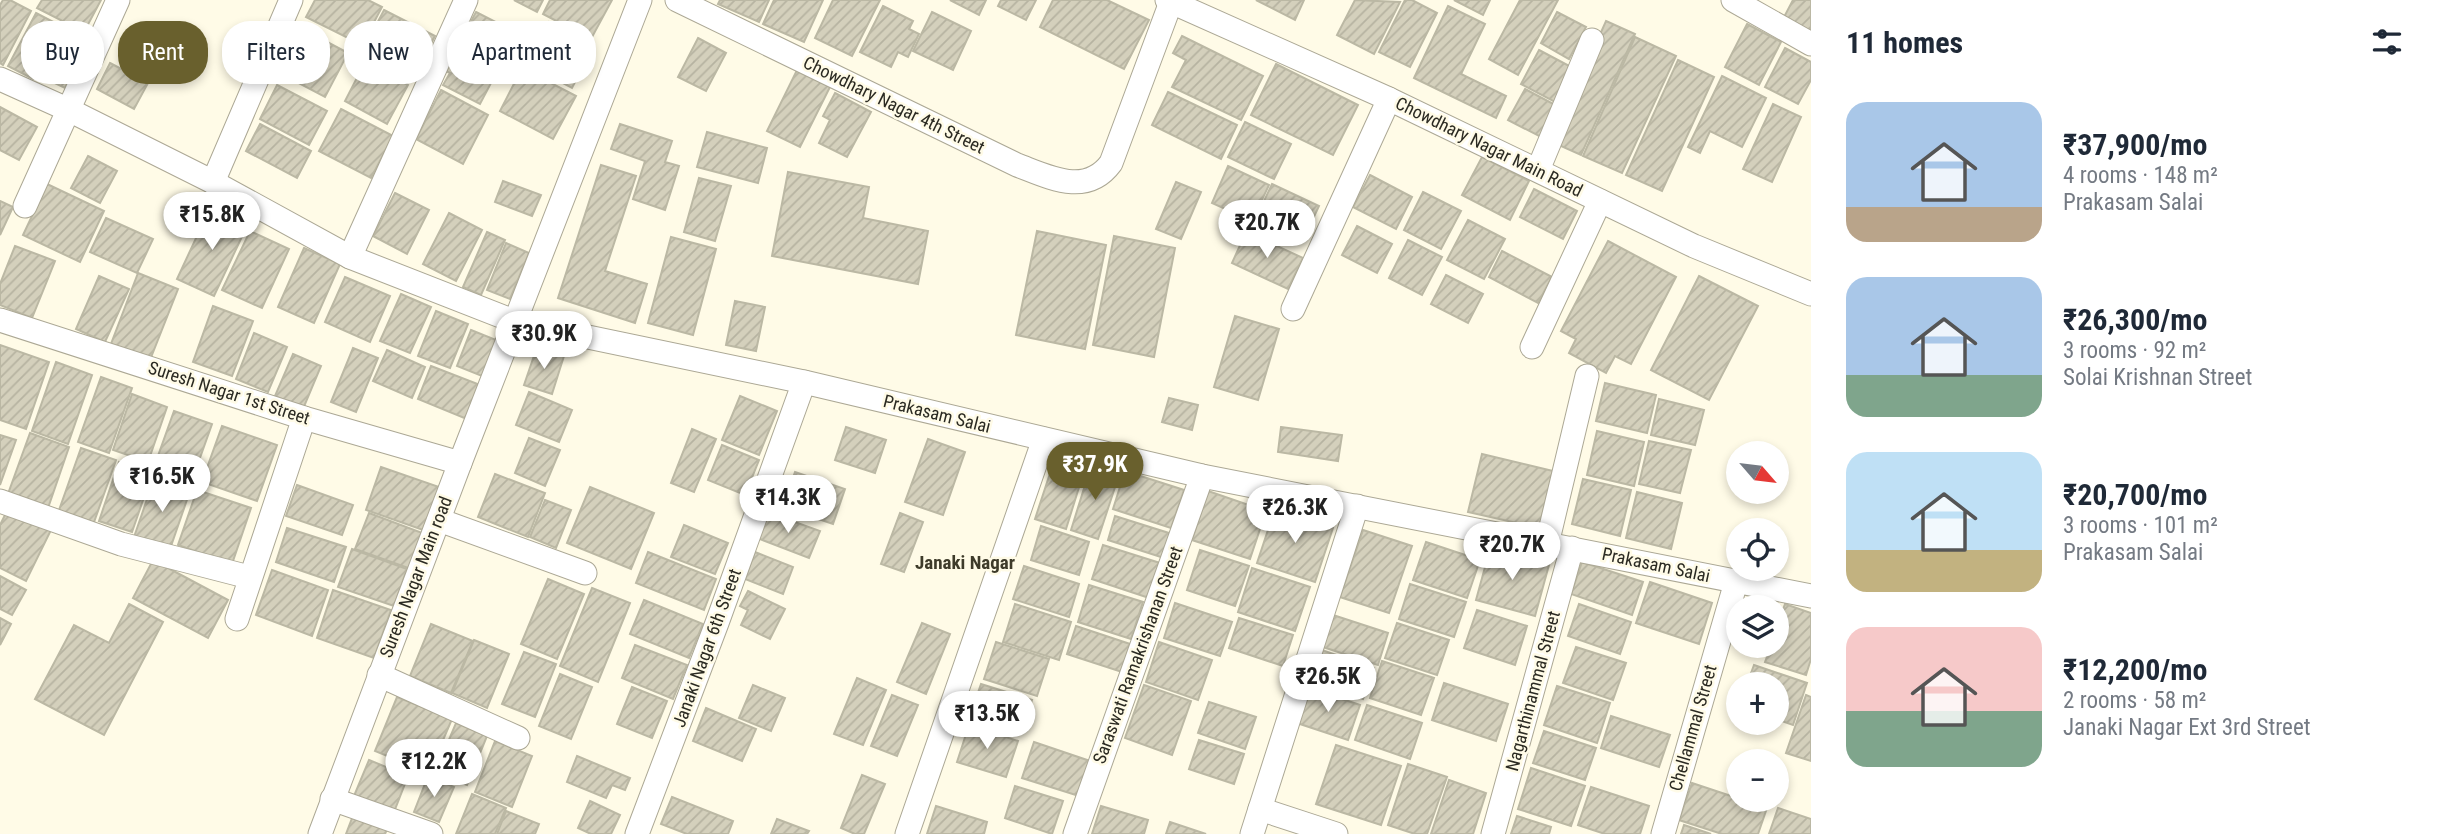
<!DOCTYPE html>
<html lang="en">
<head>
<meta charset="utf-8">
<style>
	body { margin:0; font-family:"Roboto Condensed",sans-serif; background:#f2f2f3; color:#1f2937; height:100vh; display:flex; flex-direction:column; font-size:26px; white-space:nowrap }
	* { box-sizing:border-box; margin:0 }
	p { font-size:23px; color:#747a83 }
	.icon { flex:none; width:38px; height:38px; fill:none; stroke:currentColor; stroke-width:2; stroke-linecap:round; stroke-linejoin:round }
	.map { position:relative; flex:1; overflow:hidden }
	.sheet { display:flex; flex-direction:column; background:#fff; width:630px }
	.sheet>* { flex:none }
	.guide { position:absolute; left:21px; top:21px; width:665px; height:63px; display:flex; gap:14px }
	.needle { width:46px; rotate:118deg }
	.fabs { position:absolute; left:1726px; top:441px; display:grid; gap:14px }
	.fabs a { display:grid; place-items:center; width:63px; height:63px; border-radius:50%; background:#fff; box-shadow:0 4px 10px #0003; font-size:35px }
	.price { position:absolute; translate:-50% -60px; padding:0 16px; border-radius:24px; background:#fff; color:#222; font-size:23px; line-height:46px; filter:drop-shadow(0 2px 4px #0008) }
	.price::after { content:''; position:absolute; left:50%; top:42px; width:21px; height:16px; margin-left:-10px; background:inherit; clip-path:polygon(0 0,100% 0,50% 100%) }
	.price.on { background:#69602d; color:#fff }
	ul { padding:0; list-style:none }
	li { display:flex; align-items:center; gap:21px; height:175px; padding:0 35px }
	li span { display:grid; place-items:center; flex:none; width:196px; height:140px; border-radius:21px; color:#555 }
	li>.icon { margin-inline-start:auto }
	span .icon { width:84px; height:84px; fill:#fffc; stroke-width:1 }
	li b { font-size:30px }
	h2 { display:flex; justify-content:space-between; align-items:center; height:84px; padding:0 35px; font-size:30px }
	.pill { padding:0 24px; border-radius:28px; background:#fff; box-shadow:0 4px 10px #0003; font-size:24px; line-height:63px }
	.pill.on { background:#69602d; color:#fff }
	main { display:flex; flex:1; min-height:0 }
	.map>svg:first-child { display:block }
	.building { fill:url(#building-hatch); stroke:#bbb8a4; stroke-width:2 }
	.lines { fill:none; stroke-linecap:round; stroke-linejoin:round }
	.minor-casing { stroke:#aca895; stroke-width:25 }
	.minor { stroke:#fff; stroke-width:23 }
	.labels { text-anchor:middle; stroke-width:5; stroke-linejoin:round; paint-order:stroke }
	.street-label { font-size:18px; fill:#2b2a22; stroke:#fffbe7 }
	.neighbourhood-label { font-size:19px; font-weight:bold; fill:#3e3b2a; stroke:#fffbe7 }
</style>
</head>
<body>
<main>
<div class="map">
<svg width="1811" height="834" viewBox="0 0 1811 834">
	<defs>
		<pattern id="building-hatch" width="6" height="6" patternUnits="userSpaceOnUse" patternTransform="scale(1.75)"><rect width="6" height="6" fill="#d4d0bc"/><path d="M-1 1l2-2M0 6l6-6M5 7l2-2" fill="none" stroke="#b6b3a1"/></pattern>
	</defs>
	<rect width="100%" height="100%" fill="#fffbe7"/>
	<g class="building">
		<path d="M3,0H10L31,11L3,65L0,63V5Z"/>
		<path d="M42,0H101L84,32L37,8Z"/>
		<path d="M315,0H368L382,7L362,45L306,17Z"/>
		<path d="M514,0H543L537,12Z"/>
		<path d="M550,0H612L591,39L543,14Z"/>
		<path d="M720,0H769L759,22L718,4Z"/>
		<path d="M774,0H823L804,42L763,24Z"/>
		<path d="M833,0H880L852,56L815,38Z"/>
		<path d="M950,0H986L979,15Z"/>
		<path d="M1001,0H1036L1026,20L998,6Z"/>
		<path d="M1053,0H1107L1149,20L1124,69L1040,27Z"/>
		<path d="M1256,0H1304L1295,20Z"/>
		<path d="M1355,0L1400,2L1374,54L1337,35Z"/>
		<path d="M1405,0H1412L1437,13L1410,67L1379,52Z"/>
		<path d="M1454,0H1490L1483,15Z"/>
		<path d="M1520,0H1558L1518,75L1489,59Z"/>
		<path d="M1793,0H1811V33L1783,19Z"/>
		<path d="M883,6L913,21L909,29L919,34L908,57L898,52L891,67L860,52Z"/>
		<path d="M1448,6L1485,24L1461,74L1506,96L1496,118L1414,78Z"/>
		<path d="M384,10L435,36L412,80L361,54Z"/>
		<path d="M476,12L523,36L510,61L463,36Z"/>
		<path d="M932,12L971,31L953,70L913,51Z"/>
		<path d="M1557,12L1586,27L1569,59L1541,43Z"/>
		<path d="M36,13L61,26L33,79L8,66Z"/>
		<path d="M1606,21L1635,34L1581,155L1552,142Z"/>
		<path d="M549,22L594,45L572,88L527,64Z"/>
		<path d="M1747,24L1781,42L1759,85L1725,67Z"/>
		<path d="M297,26L348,53L325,97L274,70Z"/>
		<path d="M64,30L88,43L65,88L40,76Z"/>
		<path d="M1182,36L1263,76L1241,120L1172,87L1186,60L1173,53Z"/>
		<path d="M1635,37L1676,56L1622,173L1583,156Z"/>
		<path d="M698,38L726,53L706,91L678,77Z"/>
		<path d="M466,46L501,64L480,104L443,85L450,73L444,70L452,55L459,59Z"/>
		<path d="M1785,48L1811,62V80L1798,104L1765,87Z"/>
		<path d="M1539,50L1573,68L1555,102L1521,84Z"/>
		<path d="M1678,60L1714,77L1662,191L1626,175Z"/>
		<path d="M365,62L408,85L387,124L345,101Z"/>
		<path d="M110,63L148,83L134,109L97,89Z"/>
		<path d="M1276,64L1358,105L1333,155L1251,115Z"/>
		<path d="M522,68L576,96L553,139L500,111Z"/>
		<path d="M798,68L831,85L800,147L767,131Z"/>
		<path d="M1722,76L1766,98L1742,147L1710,131L1700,153L1688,147Z"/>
		<path d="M277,85L327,111L309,145L260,119Z"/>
		<path d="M1525,89L1559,107L1543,138L1508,120Z"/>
		<path d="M441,90L488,115L463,164L416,139Z"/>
		<path d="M1168,92L1237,125L1221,159L1152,125Z"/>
		<path d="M835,93L871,112L847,157L819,143L830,120L823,116Z"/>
		<path d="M1773,104L1801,117L1772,182L1743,169Z"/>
		<path d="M0,107L37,127L19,160L0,150Z"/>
		<path d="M341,109L393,136L371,178L319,151Z"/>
		<path d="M1245,122L1291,144L1274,179L1228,157Z"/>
		<path d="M260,124L311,151L297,178L246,151Z"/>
		<path d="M620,124L672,141L665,162L679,166L665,210L633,199L645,161L611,149Z"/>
		<path d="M707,132L767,148L758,183L697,167Z"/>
		<path d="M88,156L117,171L100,203L71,188Z"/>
		<path d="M1482,157L1529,181L1510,220L1462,195Z"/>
		<path d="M601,165L636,176L605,271L647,284L635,323L558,298Z"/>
		<path d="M1228,166L1269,185L1252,221L1212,203Z"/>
		<path d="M788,172L869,187L863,218L928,231L918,284L772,256Z"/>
		<path d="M1370,175L1412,197L1396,229L1353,207Z"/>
		<path d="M699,178L731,186L715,241L684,232Z"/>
		<path d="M503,181L541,195L532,216L495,202Z"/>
		<path d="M1176,182L1201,192L1181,239L1156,229Z"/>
		<path d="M47,184L104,211L80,262L23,235Z"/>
		<path d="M1272,184L1319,206L1304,238L1257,216Z"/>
		<path d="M1534,189L1577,211L1563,239L1520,217Z"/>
		<path d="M1423,192L1461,211L1441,249L1404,230Z"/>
		<path d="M395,193L429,210L407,254L373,236Z"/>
		<path d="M0,201L13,207L0,235Z"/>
		<path d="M210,208L247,226L214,296L177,279Z"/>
		<path d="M449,213L482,230L456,281L423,264Z"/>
		<path d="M106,218L153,239L137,273L90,252Z"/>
		<path d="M1468,220L1505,239L1484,279L1447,260Z"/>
		<path d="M1357,226L1392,244L1377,273L1342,255Z"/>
		<path d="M250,231L289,249L262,308L222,290Z"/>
		<path d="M1037,231L1106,245L1085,349L1016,335Z"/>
		<path d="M487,232L505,240L481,295L463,287Z"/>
		<path d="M1246,232L1303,258L1288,289L1232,263Z"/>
		<path d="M1114,236L1175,248L1154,357L1093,345Z"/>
		<path d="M671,237L716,249L693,335L648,323Z"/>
		<path d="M1408,240L1442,257L1422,295L1389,278Z"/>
		<path d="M1608,241L1676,277L1631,364L1615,356L1606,373L1569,353L1576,339L1561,331Z"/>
		<path d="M506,243L529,253L510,299L487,290Z"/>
		<path d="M15,246L55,261L32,318L0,305V284Z"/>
		<path d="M304,248L340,264L314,323L278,307Z"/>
		<path d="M1502,251L1552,277L1538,303L1489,277Z"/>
		<path d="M138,273L178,289L150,360L111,344Z"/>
		<path d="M1446,275L1483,294L1468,323L1431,304Z"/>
		<path d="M99,276L129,289L105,342L76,329Z"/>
		<path d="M1699,276L1758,306L1709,400L1651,370Z"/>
		<path d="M345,277L390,296L370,342L325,322Z"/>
		<path d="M401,294L431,307L410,353L380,341Z"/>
		<path d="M735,301L765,307L756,351L726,345Z"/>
		<path d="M213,306L253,321L232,376L193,362Z"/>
		<path d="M436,311L468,324L450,368L418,356Z"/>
		<path d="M1235,316L1279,329L1258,400L1214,387Z"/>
		<path d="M471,330L501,342L487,378L457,366Z"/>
		<path d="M254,333L287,347L268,392L236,379Z"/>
		<path d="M0,345L49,362L26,429L0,420Z"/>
		<path d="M537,347L564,356L552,394L524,385Z"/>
		<path d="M353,348L378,358L356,412L331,402Z"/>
		<path d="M387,350L425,367L412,398L373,381Z"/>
		<path d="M293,354L321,366L303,409L275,396Z"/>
		<path d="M56,362L92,375L68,444L32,431Z"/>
		<path d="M431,366L488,388L474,422L418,399Z"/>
		<path d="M101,377L132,388L109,453L78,442Z"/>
		<path d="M1605,383L1656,395L1647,433L1596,421Z"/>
		<path d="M529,392L572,410L559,442L516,425Z"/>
		<path d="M132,394L167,407L148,462L113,450Z"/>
		<path d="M740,396L777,411L759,455L722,440Z"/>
		<path d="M1169,398L1198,405L1192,430L1162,422Z"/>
		<path d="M1659,399L1704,410L1695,445L1651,435Z"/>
		<path d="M174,411L212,424L191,483L153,470Z"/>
		<path d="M222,426L277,445L257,501L202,482Z"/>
		<path d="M846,427L886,440L875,473L835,460Z"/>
		<path d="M1281,427L1342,435L1338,461L1278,452Z"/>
		<path d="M692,429L716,439L694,492L671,483Z"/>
		<path d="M1597,431L1644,442L1634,486L1587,475Z"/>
		<path d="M30,433L69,447L48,508L8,494Z"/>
		<path d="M0,435L16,440L0,485Z"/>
		<path d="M529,438L560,450L545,486L515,473Z"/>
		<path d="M928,439L965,452L943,515L905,502Z"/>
		<path d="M1649,441L1691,450L1680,493L1639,484Z"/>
		<path d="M722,445L759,460L745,495L708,480Z"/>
		<path d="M81,448L116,460L93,525L58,513Z"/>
		<path d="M1482,454L1553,471L1539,528L1468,512Z"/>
		<path d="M1056,455L1086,465L1066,529L1035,519Z"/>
		<path d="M119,462L152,474L132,532L99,521Z"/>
		<path d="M1091,466L1119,475L1098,539L1071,530Z"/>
		<path d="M381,467L442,488L426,531L366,510Z"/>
		<path d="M1125,471L1184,490L1171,528L1113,509Z"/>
		<path d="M795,472L845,489L833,524L783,507Z"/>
		<path d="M495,474L545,493L528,537L478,517Z"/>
		<path d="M154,479L190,491L170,549L134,537Z"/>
		<path d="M1583,479L1631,490L1620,536L1572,524Z"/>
		<path d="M297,485L353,505L342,535L286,516Z"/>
		<path d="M590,487L654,513L631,569L567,543Z"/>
		<path d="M197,490L251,508L232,564L178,545Z"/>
		<path d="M1208,491L1266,511L1250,559L1192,540Z"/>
		<path d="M1637,492L1682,503L1671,549L1626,538Z"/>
		<path d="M545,500L571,510L556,548L530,537Z"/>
		<path d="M8,509L51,530L26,581L0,568V525Z"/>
		<path d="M1275,509L1333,528L1315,582L1257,563Z"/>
		<path d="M767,512L820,531L809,558L757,538Z"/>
		<path d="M369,513L425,534L411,569L355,549Z"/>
		<path d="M900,513L923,522L904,572L881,564Z"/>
		<path d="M1115,516L1172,534L1164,558L1108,540Z"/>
		<path d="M684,525L728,543L715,574L671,557Z"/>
		<path d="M1041,526L1089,542L1079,575L1031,560Z"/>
		<path d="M287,528L346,547L334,582L276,562Z"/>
		<path d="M1363,530L1412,546L1389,613L1340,597Z"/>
		<path d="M1426,542L1480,560L1467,598L1413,580Z"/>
		<path d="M1103,545L1160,563L1149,598L1092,579Z"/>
		<path d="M352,549L407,569L394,606L338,587Z"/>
		<path d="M1490,549L1549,565L1535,616L1476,600Z"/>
		<path d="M1200,550L1249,566L1235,606L1187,590Z"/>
		<path d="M648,552L716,579L704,610L636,583Z"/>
		<path d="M755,552L793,567L783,594L745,579Z"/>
		<path d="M153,560L228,600L208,638L133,598Z"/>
		<path d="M1582,562L1643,582L1632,615L1571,594Z"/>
		<path d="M1024,566L1079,584L1069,617L1013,599Z"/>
		<path d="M1252,568L1310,587L1295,631L1238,612Z"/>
		<path d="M272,570L328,590L312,636L256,615Z"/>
		<path d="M0,576L26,590L12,615L0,609Z"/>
		<path d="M548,579L584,594L557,659L521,644Z"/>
		<path d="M1650,582L1712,603L1699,644L1636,623Z"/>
		<path d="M1410,584L1466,602L1454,637L1399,619Z"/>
		<path d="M1089,585L1143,602L1131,639L1078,622Z"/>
		<path d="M592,588L630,603L598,682L560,666Z"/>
		<path d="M333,590L391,610L374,658L317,638Z"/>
		<path d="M748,591L785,609L770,639L741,625L748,610L740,606Z"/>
		<path d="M644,600L703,624L689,658L630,634Z"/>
		<path d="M1175,603L1232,622L1220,656L1164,638Z"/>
		<path d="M129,604L163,622L104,735L35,699L74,625L109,643Z"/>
		<path d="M1015,604L1071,622L1059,660L1003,642Z"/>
		<path d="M1579,604L1631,622L1620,654L1568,636Z"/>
		<path d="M1785,604L1811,613V659L1806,675L1765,662L1771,646H1776V629Z"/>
		<path d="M1477,610L1527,626L1515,665L1464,648Z"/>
		<path d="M1333,615L1388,633L1378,665L1323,647Z"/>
		<path d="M0,618L11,624L0,645Z"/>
		<path d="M1239,618L1293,635L1283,666L1229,648Z"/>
		<path d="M922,623L950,634L926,694L897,682Z"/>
		<path d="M1397,623L1449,640L1437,675L1385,658Z"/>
		<path d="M431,624L473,641L451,693L410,676Z"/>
		<path d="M1076,626L1130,644L1122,672L1067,654Z"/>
		<path d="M474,640L509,654L487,708L452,693Z"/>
		<path d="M996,642L1049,659L1037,696L984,679Z"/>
		<path d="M1159,642L1212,660L1198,700L1146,682Z"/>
		<path d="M635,645L687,665L673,699L622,678Z"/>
		<path d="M1576,647L1626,663L1613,700L1563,683Z"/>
		<path d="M1319,649L1374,668L1363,699L1309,680Z"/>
		<path d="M524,652L556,664L535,717L502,704Z"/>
		<path d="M1382,661L1434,678L1421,715L1370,698Z"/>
		<path d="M1754,665L1807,683L1793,725L1776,719V684H1747Z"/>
		<path d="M560,674L592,687L571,739L539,726Z"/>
		<path d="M857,678L886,690L863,745L834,734Z"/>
		<path d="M1444,683L1508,704L1496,741L1432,720Z"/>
		<path d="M981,684L1032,700L1022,732L970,716Z"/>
		<path d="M753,685L785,698L771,731L739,718Z"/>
		<path d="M1144,685L1191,701L1172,755L1125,738Z"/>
		<path d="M1557,686L1610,703L1597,743L1544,725Z"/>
		<path d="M632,687L667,701L652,738L617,724Z"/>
		<path d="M1308,688L1360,705L1348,740L1297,723Z"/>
		<path d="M892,695L918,705L897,756L871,746Z"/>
		<path d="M1806,695L1811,697V761L1786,753Z"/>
		<path d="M397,697L452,719L429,773L375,751Z"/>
		<path d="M1209,702L1256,717L1245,749L1198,733Z"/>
		<path d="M1367,705L1422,723L1410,759L1355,740Z"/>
		<path d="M706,708L756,729L742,761L693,741Z"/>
		<path d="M1611,716L1670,735L1659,767L1601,748Z"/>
		<path d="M456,723L487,736L467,785L435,773Z"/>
		<path d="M969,725L1018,741L1006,777L957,762Z"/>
		<path d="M1544,731L1596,748L1585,780L1533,763Z"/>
		<path d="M1199,740L1244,754L1234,784L1189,769Z"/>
		<path d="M495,741L532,756L512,807L475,792Z"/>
		<path d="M1034,742L1090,761L1079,796L1022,778Z"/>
		<path d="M1336,745L1401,766L1381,825L1316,804Z"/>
		<path d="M577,756L630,778L625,790L612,785L606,798L567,782Z"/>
		<path d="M369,760L408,776L394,812L354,796Z"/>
		<path d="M1408,764L1447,777L1427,834H1415L1388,825Z"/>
		<path d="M1531,768L1585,786L1571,826L1518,809Z"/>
		<path d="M862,775L885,784L864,834H855L841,828Z"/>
		<path d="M428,776L454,787L439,822L414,812Z"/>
		<path d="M1449,780L1486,793L1473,834H1431Z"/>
		<path d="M1692,783L1767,808L1758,834H1722L1679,820Z"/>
		<path d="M1015,786L1063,801L1052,834L1005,818Z"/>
		<path d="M1591,787L1649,806L1640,834H1605L1578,825Z"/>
		<path d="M472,794L506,808L495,834H456Z"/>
		<path d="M672,797L733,821L728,834H687L661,824Z"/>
		<path d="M590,801L620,815L611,834H591L578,828Z"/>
		<path d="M936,806L987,822L984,834H927Z"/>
		<path d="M1101,806L1148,820L1144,834H1092Z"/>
		<path d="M1778,808L1811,819V834H1769Z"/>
		<path d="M506,811L539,824L535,834H497Z"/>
		<path d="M354,813L388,827L385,834H346Z"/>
		<path d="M1517,816L1551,827L1549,834H1511Z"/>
		<path d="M777,819L809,831L807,834H771Z"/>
		<path d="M1170,822L1206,834H1166Z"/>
		<path d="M1684,825L1711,834H1681Z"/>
	</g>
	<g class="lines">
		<g class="minor-casing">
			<g id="minor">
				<path d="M677,0L1017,165C1049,177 1086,197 1111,163L1171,2"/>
				<path d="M1167,0L1389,99L1694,246L1811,294"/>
				<path d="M1733,0L1811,44"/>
				<path d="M0,79L69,110L213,182L350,257L516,322L804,382L1202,476L1811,596"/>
				<path d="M1538,170L1592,40"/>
				<path d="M213,182L291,0"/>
				<path d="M25,206L118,0"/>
				<path d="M350,257L466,0"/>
				<path d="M1293,309L1389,99"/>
				<path d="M0,320L304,418L460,463"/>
				<path d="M1532,347L1600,201"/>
				<path d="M0,501L121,544L249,577"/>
				<path d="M439,520L585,573"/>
				<path d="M1547,544L1587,376"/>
				<path d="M237,619L304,418"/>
				<path d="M379,675L518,738"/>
				<path d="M332,799L431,834"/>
				<path d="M1260,809L1336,834"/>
				<path d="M320,834L460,463L640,0"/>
				<path d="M637,834L717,623L804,382"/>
				<path d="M907,834L1044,439"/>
				<path d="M1075,834L1202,476"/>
				<path d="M1252,834L1357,506"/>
				<path d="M1493,834L1572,548"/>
				<path d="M1663,834L1736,582"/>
			</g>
		</g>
		<use href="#minor" class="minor"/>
	</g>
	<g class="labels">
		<g class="street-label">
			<text transform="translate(894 105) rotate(26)" y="6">Chowdhary Nagar 4th Street</text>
			<text transform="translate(1489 147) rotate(26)" y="6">Chowdhary Nagar Main Road</text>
			<text transform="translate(229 393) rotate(18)" y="6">Suresh Nagar 1st Street</text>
			<text transform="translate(937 414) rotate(14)" y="6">Prakasam Salai</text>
			<text transform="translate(1656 565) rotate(12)" y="6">Prakasam Salai</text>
			<text transform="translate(416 577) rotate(-69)" y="6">Suresh Nagar Main road</text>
			<text transform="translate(707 648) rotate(-70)" y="6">Janaki Nagar 6th Street</text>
			<text transform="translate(1138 655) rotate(-70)" y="6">Saraswati Ramakrishanan Street</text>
			<text transform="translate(1533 691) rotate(-75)" y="6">Nagarthinammal Street</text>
			<text transform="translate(1693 728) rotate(-74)" y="6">Chellammal Street</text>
		</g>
		<g class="neighbourhood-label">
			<text x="965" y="569">Janaki Nagar</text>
		</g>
	</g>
</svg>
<div class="fabs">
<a><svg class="needle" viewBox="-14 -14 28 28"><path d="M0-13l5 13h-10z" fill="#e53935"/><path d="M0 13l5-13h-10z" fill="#747a83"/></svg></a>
<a><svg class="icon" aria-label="locate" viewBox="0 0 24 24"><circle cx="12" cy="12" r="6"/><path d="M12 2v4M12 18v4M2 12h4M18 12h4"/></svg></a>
<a><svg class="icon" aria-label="layers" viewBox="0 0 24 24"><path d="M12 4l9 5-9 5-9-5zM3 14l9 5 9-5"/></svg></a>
<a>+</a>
<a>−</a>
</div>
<b class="price" style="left:212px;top:252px">₹15.8K</b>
<b class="price" style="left:1267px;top:260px">₹20.7K</b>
<b class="price" style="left:544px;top:371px">₹30.9K</b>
<b class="price on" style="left:1095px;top:502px">₹37.9K</b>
<b class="price" style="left:162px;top:514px">₹16.5K</b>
<b class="price" style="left:788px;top:535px">₹14.3K</b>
<b class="price" style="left:1295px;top:545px">₹26.3K</b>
<b class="price" style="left:1512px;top:582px">₹20.7K</b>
<b class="price" style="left:1328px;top:714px">₹26.5K</b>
<b class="price" style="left:987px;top:751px">₹13.5K</b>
<b class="price" style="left:434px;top:799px">₹12.2K</b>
<div class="guide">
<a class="pill">Buy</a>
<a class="pill on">Rent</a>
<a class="pill">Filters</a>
<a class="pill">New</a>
<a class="pill">Apartment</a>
</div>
</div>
<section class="sheet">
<h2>11 homes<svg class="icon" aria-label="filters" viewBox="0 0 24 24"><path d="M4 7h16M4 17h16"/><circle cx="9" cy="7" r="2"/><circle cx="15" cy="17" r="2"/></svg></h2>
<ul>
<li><span style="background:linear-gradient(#a9c7e8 75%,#b9a48a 0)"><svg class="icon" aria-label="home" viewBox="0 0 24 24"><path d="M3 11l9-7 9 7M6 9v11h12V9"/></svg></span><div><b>₹37,900/mo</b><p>4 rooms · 148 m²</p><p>Prakasam Salai</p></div></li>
<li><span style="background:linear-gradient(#a9c7e8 70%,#7fa58c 0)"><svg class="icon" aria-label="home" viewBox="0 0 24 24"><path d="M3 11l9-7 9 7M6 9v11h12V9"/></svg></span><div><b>₹26,300/mo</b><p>3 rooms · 92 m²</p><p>Solai Krishnan Street</p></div></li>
<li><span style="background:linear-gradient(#bfe0f5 70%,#c2b280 0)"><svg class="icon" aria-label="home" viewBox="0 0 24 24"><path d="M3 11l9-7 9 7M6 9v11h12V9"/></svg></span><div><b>₹20,700/mo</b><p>3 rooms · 101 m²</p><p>Prakasam Salai</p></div></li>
<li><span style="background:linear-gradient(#f6c9c9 60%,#7fa58c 0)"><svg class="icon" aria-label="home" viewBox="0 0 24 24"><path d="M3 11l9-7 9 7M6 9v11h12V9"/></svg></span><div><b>₹12,200/mo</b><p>2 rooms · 58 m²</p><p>Janaki Nagar Ext 3rd Street</p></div></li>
</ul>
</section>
</main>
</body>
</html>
